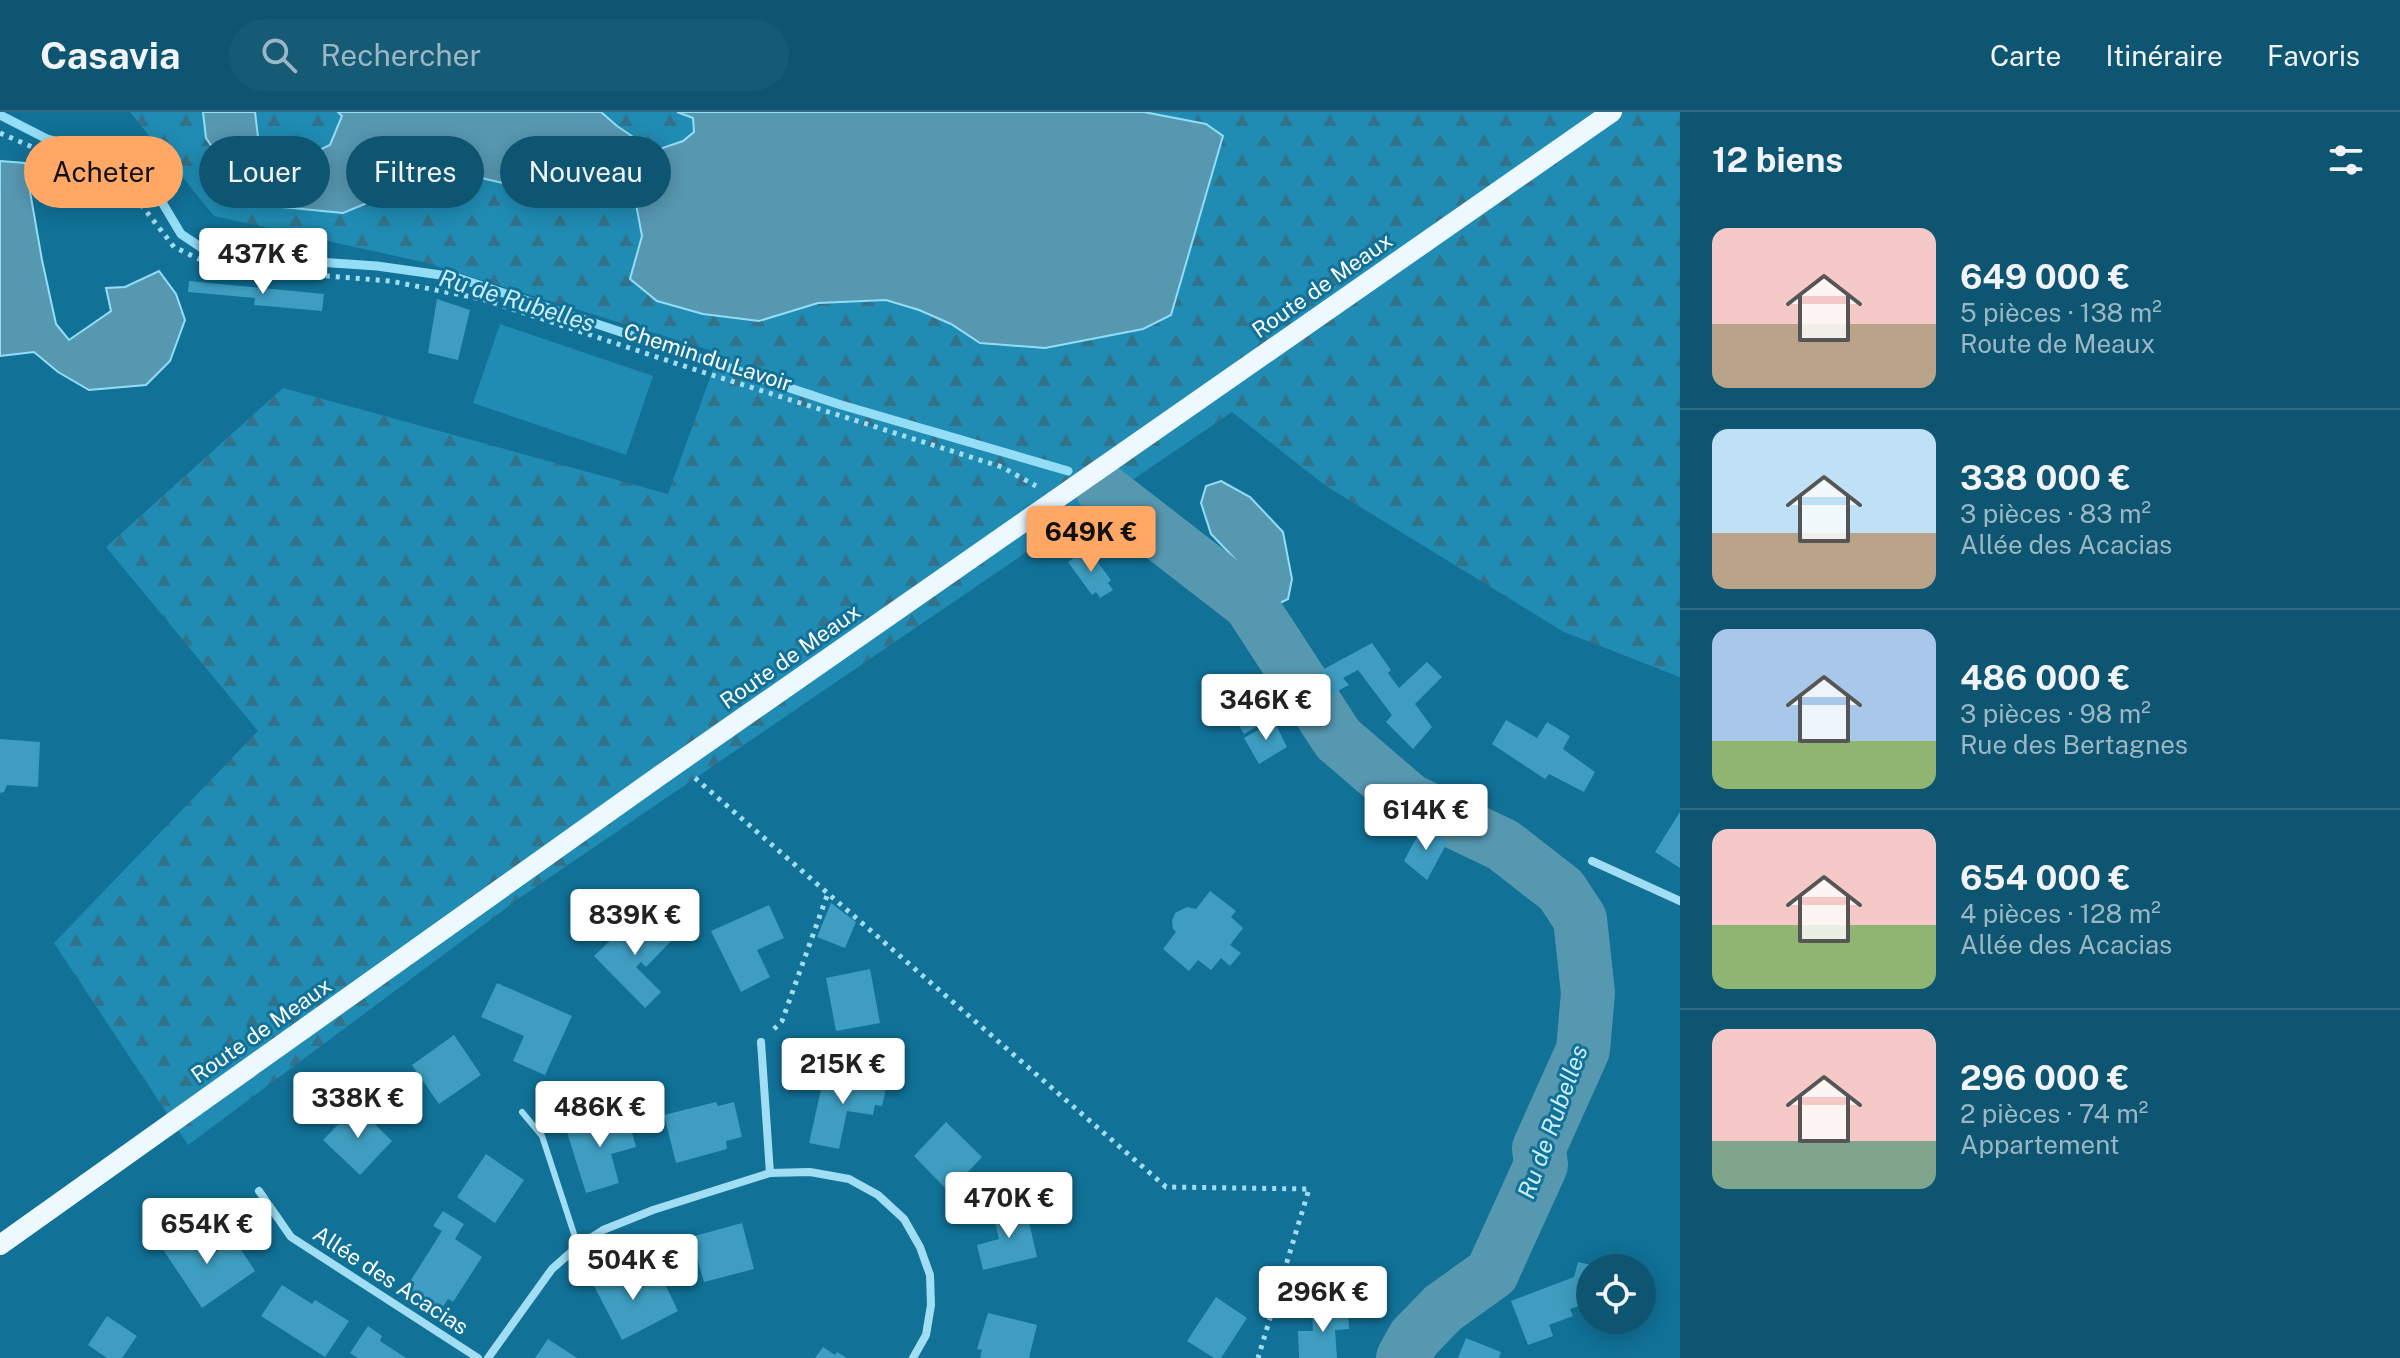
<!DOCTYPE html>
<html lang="fr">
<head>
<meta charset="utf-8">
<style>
	body { margin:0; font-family:"Public Sans",sans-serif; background:#165b76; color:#f1f3f6; height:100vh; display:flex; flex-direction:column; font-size:30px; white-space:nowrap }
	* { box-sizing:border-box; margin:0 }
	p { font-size:26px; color:#9ab7c3 }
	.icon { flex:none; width:44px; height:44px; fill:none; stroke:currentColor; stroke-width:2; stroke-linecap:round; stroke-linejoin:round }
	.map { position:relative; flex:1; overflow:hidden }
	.side { display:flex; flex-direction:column; background:#0d5571; width:720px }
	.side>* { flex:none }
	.guide { position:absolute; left:24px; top:24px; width:760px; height:72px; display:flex; gap:16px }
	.fabs { position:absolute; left:1576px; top:1142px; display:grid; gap:16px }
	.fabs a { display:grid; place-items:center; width:80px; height:80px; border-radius:50%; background:#0d5571; box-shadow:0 4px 20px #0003; font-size:40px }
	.price { position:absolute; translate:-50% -68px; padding:0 18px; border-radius:8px; background:#fff; color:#222; font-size:26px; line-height:52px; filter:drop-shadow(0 2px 4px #0008) }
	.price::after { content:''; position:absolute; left:50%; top:48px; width:24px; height:18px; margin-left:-12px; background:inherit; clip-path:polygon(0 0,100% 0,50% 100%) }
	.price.on { background:#ffa764; color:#111 }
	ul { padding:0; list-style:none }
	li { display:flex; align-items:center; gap:24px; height:200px; padding:0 32px }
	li+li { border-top:2px solid #2d6b84 }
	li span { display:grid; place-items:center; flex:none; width:224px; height:160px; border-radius:16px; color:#555 }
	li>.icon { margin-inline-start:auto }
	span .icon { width:96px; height:96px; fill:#fffc; stroke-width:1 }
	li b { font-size:34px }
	h2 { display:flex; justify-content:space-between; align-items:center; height:96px; padding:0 32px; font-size:34px }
	.chip { padding:0 28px; border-radius:36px; background:#0d5571; box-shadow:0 4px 20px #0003; font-size:28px; line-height:72px }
	.chip.on { background:#ffa764; color:#111 }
	header { display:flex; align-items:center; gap:48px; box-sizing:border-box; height:112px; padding:0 40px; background:#0d5571; border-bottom:2px solid #2d6b84 }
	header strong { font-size:38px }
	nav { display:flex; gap:44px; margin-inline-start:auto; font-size:28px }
	.search { width:560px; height:72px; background:#165b76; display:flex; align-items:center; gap:20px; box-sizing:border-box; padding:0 28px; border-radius:44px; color:#9ab7c3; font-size:30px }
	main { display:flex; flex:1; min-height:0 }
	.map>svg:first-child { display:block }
	.forest { fill:url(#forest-firs) }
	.pitch { fill:#208cb4 }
	.water { fill:#5798b1; stroke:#93ddf7; stroke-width:2 }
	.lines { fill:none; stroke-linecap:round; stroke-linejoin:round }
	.stream { stroke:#93ddf7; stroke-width:9 }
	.river { stroke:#5798b1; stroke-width:54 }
	.building { fill:#3e9dc0 }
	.path { stroke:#a1ddf3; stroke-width:5; stroke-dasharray:4 6; stroke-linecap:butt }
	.lane { stroke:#a1ddf3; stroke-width:6 }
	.street { stroke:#a1ddf3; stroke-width:8 }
	.primary { stroke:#eef9ff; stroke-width:20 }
	.labels { text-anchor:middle; stroke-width:6; stroke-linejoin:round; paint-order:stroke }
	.street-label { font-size:22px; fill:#fff; stroke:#117197 }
	.water-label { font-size:24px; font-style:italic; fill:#caeffc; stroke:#117197 }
</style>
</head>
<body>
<header>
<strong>Casavia</strong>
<div class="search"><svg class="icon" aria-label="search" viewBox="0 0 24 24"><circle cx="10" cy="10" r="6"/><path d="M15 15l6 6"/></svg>Rechercher</div>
<nav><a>Carte</a><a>Itinéraire</a><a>Favoris</a></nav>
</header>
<main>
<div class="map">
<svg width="1680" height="1246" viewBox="0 0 1680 1246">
	<defs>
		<pattern id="forest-firs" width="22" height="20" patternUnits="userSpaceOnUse" patternTransform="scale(2)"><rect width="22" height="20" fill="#208cb4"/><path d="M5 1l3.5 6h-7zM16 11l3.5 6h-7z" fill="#32728a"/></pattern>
	</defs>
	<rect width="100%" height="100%" fill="#117197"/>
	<path class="forest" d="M130,0H1680V565L1564,520L1326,374L1232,300L521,785L188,1033L54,831L258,619L106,435L283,276L668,382L719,241L423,150L214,104Z"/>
	<path class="pitch" d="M500,212L653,264L626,343L473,291Z"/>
	<g class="water">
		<path d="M203,0H255L258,25L271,43L302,46L330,33L342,4L338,0H601L617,14L654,39L683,29L694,20L693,6L677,0H1144L1206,12L1223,24L1171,203L1143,217L1045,236L980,231L951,212L919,198L886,188L818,191L759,209L703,202L657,189L630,167L642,124L636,92L592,78L528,77L473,64L433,42L399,53L377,87L343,101L262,93L244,83L206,26Z"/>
		<path d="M0,49L25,51L42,148L56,212L69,228L111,199L106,176L125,175L159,159L176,182L185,208L170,249L146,273L89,278L58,260L34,240L0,244Z"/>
		<path d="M1221,369L1250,385L1283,420L1292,467L1288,487L1278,492L1211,422L1201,391L1206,374Z"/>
	</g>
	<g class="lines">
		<path class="stream" d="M0,3L47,27L138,50L181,122L202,136L259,146L377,154L455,165L838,292L1068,359"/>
		<path class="river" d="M1103,378L1250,492L1338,627L1409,688L1503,733L1561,778L1580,807L1588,881L1583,938L1539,1036L1541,1053L1492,1161L1443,1196L1414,1226L1403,1246"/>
	</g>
	<g class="building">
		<path d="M189,169L324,182L322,199L254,193L255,186L188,180Z"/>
		<path d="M437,187L470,198L458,248L428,241Z"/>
		<path d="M1087,436L1111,468L1108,471L1113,478L1100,486L1096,480L1092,483L1068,450Z"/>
		<path d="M1372,531L1391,558L1388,561L1399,576L1427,550L1442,565L1415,592L1432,615L1413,637L1386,610L1392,603L1358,558L1343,566L1349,573L1305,596L1287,577Z"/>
		<path d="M1273,586L1277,595L1260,609L1261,612L1244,622L1235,607Z"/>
		<path d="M1506,608L1537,626L1547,610L1570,624L1563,637L1595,660L1584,680L1549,662L1545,667L1492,632Z"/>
		<path d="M1274,609L1287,635L1259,652L1244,626Z"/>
		<path d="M0,627L40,630L38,675L7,673L4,680L0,681Z"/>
		<path d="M1680,700V756L1655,740Z"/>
		<path d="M1422,715L1448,729L1427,768L1404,749Z"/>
		<path d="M1210,779L1236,799L1231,805L1243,816L1230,833L1241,841L1230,854L1221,846L1211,858L1198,848L1189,859L1163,837L1176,820L1173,817L1172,809L1175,801L1187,795L1196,797Z"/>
		<path d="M831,791L856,810L845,836L817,825Z"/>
		<path d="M769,793L784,826L757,838L770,865L741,880L711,819Z"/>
		<path d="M645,800L673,827L646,855L641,850L636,855L661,880L645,896L594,844L616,823L619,825Z"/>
		<path d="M870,857L880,911L836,919L826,866Z"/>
		<path d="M497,871L572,904L545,963L513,949L524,924L481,905Z"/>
		<path d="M454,923L481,963L439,992L412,953Z"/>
		<path d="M825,960L887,972L882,994L875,993L873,1003L847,999L839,1037L809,1031Z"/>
		<path d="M716,990L718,994L734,990L742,1025L726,1029L727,1037L676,1051L664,1003Z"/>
		<path d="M356,994L392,1029L360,1063L323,1028Z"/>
		<path d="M626,999L636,1035L611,1042L619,1071L586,1081L566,1017Z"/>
		<path d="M946,1010L982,1045L949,1080L914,1044Z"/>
		<path d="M486,1042L524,1068L495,1111L457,1085Z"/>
		<path d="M1025,1093L1037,1145L983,1158L977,1133L999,1127L993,1101Z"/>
		<path d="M443,1099L464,1112L455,1127L482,1145L453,1190L448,1187L439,1201L404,1179L442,1119L433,1114Z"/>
		<path d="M742,1111L754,1157L704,1170L691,1125Z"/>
		<path d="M187,1115L194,1126L197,1124L211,1144L234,1127L255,1159L202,1196L160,1133Z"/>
		<path d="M1578,1150L1600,1155L1590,1156V1190L1570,1197L1573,1204L1549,1213L1553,1224L1528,1233L1511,1189L1574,1165Z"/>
		<path d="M622,1152L636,1178L662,1166L678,1199L622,1228L591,1168Z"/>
		<path d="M282,1173L312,1192L315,1188L349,1209L325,1245L261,1204Z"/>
		<path d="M1216,1185L1247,1206L1221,1246H1214L1187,1229Z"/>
		<path d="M1348,1196L1349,1217L1335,1218L1337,1246H1299L1298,1219H1313L1312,1198Z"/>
		<path d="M988,1201L1037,1213L1029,1246H980L982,1238L977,1237Z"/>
		<path d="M107,1204L137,1224L122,1246H107L88,1233Z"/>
		<path d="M368,1214L382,1224L380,1229L406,1246H358L350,1241Z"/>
		<path d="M1466,1226L1501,1240L1499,1246H1458Z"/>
		<path d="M548,1227L577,1246H535Z"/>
		<path d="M823,1235L835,1243L837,1240L847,1246H815Z"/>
	</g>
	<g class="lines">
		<g class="path">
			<path d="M0,21L129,77L174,135L201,148L253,158L390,169L482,187L687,255L1002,355L1036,374"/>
			<path d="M695,666L1166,1075L1309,1077L1258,1246"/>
			<path d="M774,917L782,909L828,781"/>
		</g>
		<path class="lane" d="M522,1000L542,1024L578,1134"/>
		<g class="street">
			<path d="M1592,749L1680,789"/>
			<path d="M761,930L770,1061"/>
			<path d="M259,1079L291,1125L478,1246"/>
			<path d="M488,1246L552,1157L578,1134L603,1118L653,1098L770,1061L810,1060L849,1067L878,1083L904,1107L920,1135L930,1163L931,1193L926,1223L913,1246"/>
		</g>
		<path class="primary" d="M0,1133L662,662L1612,0"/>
	</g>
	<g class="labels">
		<g class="street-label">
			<text transform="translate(1322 173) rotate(-35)" y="8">Route de Meaux</text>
			<text transform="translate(708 245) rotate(18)" y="8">Chemin du Lavoir</text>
			<text transform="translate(790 544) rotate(-35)" y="8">Route de Meaux</text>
			<text transform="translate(261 918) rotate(-35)" y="8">Route de Meaux</text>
			<text transform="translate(391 1168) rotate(33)" y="8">Allée des Acacias</text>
		</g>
		<g class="water-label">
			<text transform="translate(517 189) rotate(17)" y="8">Ru de Rubelles</text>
			<text transform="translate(1553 1010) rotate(-70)" y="8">Ru de Rubelles</text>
		</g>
	</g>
</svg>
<div class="fabs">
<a><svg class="icon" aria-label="locate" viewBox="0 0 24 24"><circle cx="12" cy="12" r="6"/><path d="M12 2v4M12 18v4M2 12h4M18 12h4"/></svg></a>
</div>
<b class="price" style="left:263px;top:184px">437K €</b>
<b class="price on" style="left:1091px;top:462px">649K €</b>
<b class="price" style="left:1266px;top:630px">346K €</b>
<b class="price" style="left:1426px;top:740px">614K €</b>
<b class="price" style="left:635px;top:845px">839K €</b>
<b class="price" style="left:843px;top:994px">215K €</b>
<b class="price" style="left:358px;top:1028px">338K €</b>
<b class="price" style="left:600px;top:1037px">486K €</b>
<b class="price" style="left:1009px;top:1128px">470K €</b>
<b class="price" style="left:207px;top:1154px">654K €</b>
<b class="price" style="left:633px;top:1190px">504K €</b>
<b class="price" style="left:1323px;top:1222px">296K €</b>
<div class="guide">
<a class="chip on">Acheter</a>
<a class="chip">Louer</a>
<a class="chip">Filtres</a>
<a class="chip">Nouveau</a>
</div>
</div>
<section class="side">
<h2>12 biens<svg class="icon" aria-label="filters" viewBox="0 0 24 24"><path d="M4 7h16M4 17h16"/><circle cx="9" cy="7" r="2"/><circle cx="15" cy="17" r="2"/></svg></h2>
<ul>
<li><span style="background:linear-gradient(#f6c9c9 60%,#b9a48a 0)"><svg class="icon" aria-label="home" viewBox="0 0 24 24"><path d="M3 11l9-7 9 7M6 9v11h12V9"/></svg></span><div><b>649 000 €</b><p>5 pièces · 138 m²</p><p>Route de Meaux</p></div></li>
<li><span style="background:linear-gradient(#bfe0f5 65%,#b9a48a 0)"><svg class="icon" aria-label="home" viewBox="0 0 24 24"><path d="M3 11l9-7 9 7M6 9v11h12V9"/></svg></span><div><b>338 000 €</b><p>3 pièces · 83 m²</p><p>Allée des Acacias</p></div></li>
<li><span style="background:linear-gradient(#a9c7e8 70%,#8fb573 0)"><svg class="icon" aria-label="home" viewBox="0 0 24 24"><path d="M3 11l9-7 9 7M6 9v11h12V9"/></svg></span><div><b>486 000 €</b><p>3 pièces · 98 m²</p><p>Rue des Bertagnes</p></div></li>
<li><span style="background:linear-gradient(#f6c9c9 60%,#8fb573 0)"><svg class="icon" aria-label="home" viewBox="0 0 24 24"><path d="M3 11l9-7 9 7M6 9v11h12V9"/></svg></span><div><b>654 000 €</b><p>4 pièces · 128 m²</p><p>Allée des Acacias</p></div></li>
<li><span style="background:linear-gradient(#f6c9c9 70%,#7fa58c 0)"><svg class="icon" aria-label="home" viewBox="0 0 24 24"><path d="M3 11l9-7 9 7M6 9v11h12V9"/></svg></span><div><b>296 000 €</b><p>2 pièces · 74 m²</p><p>Appartement</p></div></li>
</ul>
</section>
</main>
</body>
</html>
